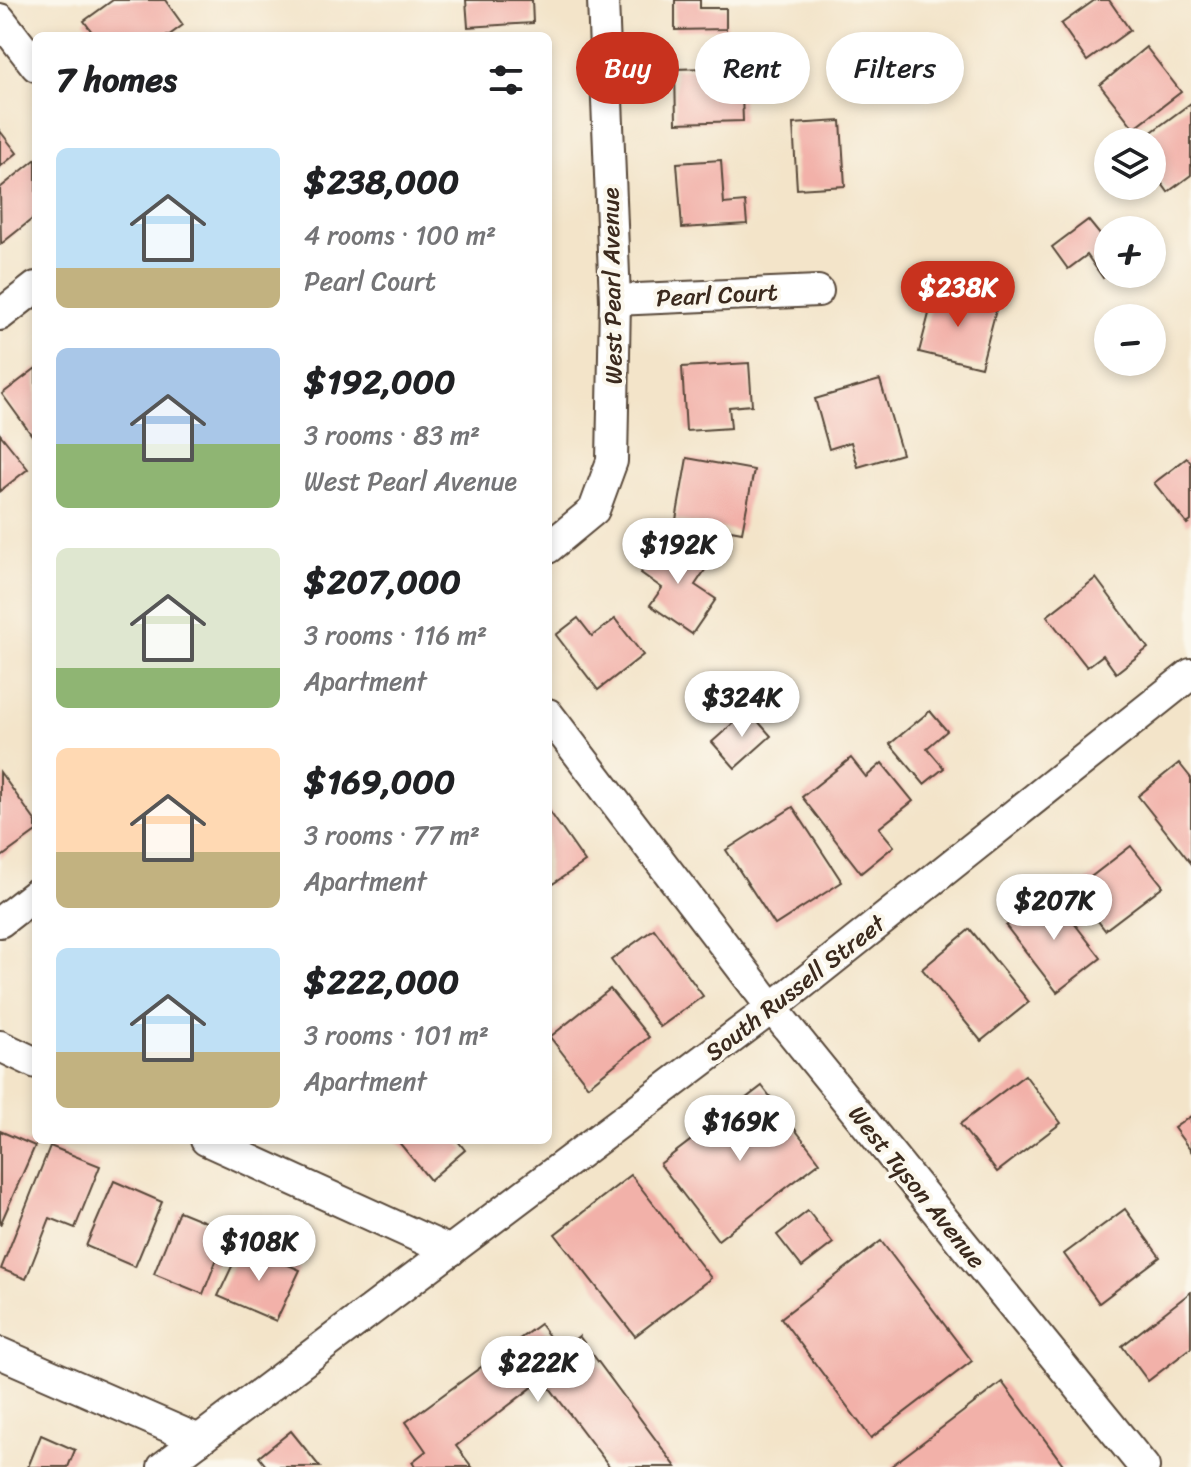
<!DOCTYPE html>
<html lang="en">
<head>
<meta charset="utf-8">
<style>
	body { margin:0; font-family:Sriracha,sans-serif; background:#f6f6f6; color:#202124; height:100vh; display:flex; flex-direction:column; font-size:30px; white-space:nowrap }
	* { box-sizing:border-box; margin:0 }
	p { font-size:26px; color:#757577 }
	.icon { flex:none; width:44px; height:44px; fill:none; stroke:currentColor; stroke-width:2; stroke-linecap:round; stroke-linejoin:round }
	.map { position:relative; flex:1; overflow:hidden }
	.panel { position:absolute; left:32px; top:32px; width:520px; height:1112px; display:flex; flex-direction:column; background:#fff; border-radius:12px; box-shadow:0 4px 12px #0003 }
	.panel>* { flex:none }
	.guide { position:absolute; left:576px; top:32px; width:494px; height:72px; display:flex; gap:16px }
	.controls { position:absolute; left:1094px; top:128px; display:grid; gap:16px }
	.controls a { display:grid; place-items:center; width:72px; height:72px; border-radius:50%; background:#fff; box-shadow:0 4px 12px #0003; font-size:40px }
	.price { position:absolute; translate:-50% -68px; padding:0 18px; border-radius:28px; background:#fff; color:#222; font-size:26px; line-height:52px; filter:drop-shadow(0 2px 4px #0008) }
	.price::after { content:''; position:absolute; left:50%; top:48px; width:24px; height:18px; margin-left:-12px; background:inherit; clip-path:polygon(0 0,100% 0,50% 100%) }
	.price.current { background:#c8321e; color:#fff }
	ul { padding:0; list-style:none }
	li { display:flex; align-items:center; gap:24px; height:200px; padding:0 24px }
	li span { display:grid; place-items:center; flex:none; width:224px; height:160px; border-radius:12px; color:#555 }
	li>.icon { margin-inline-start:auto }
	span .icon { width:96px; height:96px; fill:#fffc; stroke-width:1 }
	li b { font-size:34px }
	h2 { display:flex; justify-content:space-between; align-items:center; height:96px; padding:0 24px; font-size:34px }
	.pill { padding:0 28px; border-radius:36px; background:#fff; box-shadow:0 4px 12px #0003; font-size:28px; line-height:72px }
	.pill.current { background:#c8321e; color:#fff }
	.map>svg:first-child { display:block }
	.building { fill:#f2b1a9 }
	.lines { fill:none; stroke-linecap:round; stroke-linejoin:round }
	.street-casing { stroke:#574638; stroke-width:34 }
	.street { stroke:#fff; stroke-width:30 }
	.labels { text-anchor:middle; stroke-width:8; stroke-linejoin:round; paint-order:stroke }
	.street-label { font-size:24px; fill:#3b2a1e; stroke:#fbf7ec }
</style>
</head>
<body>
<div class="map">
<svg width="1191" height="1467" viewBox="0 0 1191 1467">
	<rect width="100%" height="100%" fill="#fbf7ec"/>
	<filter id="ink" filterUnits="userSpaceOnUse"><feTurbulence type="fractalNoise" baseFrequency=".0125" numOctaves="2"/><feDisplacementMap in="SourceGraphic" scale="16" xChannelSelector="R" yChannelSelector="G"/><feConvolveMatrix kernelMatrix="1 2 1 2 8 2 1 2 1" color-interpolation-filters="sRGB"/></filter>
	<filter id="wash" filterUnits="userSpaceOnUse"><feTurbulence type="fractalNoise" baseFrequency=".006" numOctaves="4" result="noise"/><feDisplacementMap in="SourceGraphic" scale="32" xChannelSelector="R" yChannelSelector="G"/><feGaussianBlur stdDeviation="1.8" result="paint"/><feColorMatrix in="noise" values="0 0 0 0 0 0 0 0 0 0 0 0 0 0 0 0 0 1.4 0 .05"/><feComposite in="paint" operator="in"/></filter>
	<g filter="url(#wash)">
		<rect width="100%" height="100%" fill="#f3e4c9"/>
		<g id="blocks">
			<g class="building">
				<path d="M113,0H165L183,25L168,36H95L84,21Z"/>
				<path d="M466,0H532L533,23L468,27Z"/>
				<path d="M675,0H700V8H726V29L675,30Z"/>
				<path d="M1095,0H1109L1130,30L1087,61L1061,24Z"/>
				<path d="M1146,47L1181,92L1134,128L1100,85Z"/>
				<path d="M741,67L743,121L676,123L675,69Z"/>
				<path d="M1191,103V175L1168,192L1152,170V142H1138Z"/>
				<path d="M841,121L845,186L797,189L793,124Z"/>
				<path d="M0,131L17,153L0,167Z"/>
				<path d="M36,159V216L1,244L0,188Z"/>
				<path d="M721,160L724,204L745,202L747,224L682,228L677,163Z"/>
				<path d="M1088,220L1105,241L1108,239V273L1103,278L1087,255L1068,269L1052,247Z"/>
				<path d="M935,291L997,306L981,367L919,352Z"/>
				<path d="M749,363L752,405L729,407L731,428L686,431L682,367Z"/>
				<path d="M36,368V441L2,394Z"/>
				<path d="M880,380L902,454L858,467L851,442L829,449L815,399Z"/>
				<path d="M0,434L28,469L0,491Z"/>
				<path d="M687,458L754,470L742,532L676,520Z"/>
				<path d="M1187,458L1191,463V521L1187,524L1154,483Z"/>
				<path d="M665,538L707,567L695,585L716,599L692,634L650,605L662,588L641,573Z"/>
				<path d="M1096,578L1148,648L1116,673L1103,655L1087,667L1047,616Z"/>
				<path d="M578,618L592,636L615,619L643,655L598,690L556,635Z"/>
				<path d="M748,710L771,736L735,768L712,742Z"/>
				<path d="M930,711L947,731L927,748L944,768L924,784L890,744Z"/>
				<path d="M851,758L866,777L882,763L913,801L879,828L894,846L861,873L802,797Z"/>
				<path d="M1179,763L1191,778V863L1138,796Z"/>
				<path d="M0,772L36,822V832L0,858Z"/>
				<path d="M793,807L842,882L775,925L726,850Z"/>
				<path d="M548,809L585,862L548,887Z"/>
				<path d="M1131,846L1163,886L1105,930L1074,890Z"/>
				<path d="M1050,892L1101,958L1057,992L1006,926Z"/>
				<path d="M654,929L703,996L660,1027L611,960Z"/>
				<path d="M970,929L1029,1002L981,1041L922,969Z"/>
				<path d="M610,989L649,1037L588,1086L550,1037Z"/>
				<path d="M1025,1075L1061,1123L997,1172L960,1124Z"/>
				<path d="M762,1086L820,1162L718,1240L660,1164Z"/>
				<path d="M1191,1116V1151L1174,1128Z"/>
				<path d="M0,1131L35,1146L0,1225Z"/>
				<path d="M397,1140H457L465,1150L430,1180Z"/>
				<path d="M50,1146L100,1166L75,1228L50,1218L26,1279L1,1269Z"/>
				<path d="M631,1175L711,1278L635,1336L555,1234Z"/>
				<path d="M114,1181L162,1202L135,1267L86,1246Z"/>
				<path d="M1125,1209L1160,1257L1099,1303L1064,1254Z"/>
				<path d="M179,1211L228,1231L203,1294L154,1274Z"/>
				<path d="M808,1211L833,1243L802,1267L777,1235Z"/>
				<path d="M881,1241L972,1361L871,1438L781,1318Z"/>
				<path d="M242,1245L300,1270L276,1321L218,1296Z"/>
				<path d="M1191,1292V1348L1148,1381L1122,1346Z"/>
				<path d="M540,1324L560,1351L579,1336L676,1467H610L543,1379L456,1446L472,1467H415L412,1462L426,1451L406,1422Z"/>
				<path d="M1002,1382L1065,1467H890L964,1411Z"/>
				<path d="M291,1431L320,1467H267L259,1457Z"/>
				<path d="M41,1435L75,1450L68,1467H28Z"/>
			</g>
		</g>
	</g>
	<g filter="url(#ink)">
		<use href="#blocks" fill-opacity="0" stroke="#574638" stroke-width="2"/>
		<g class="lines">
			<g class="street-casing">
				<g id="street">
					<path d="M0,19L36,66"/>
					<path d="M615,300L818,291"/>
					<path d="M0,315L36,287"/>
					<path d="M548,548L594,510L612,461L615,300L603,0"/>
					<path d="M548,714L772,1008L1144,1467"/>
					<path d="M0,922L36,894"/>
					<path d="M0,1046L36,1063"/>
					<path d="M206,1140L450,1251"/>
					<path d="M0,1353L199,1440"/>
					<path d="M163,1467L772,1008L1191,674"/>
				</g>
			</g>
			<use href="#street" class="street"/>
		</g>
	</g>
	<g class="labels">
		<g class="street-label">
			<text transform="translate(612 286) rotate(-91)" y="8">West Pearl Avenue</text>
			<text transform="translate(717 295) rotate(-3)" y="8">Pearl Court</text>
			<text transform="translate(795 988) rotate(-38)" y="8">South Russell Street</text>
			<text transform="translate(917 1187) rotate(51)" y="8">West Tyson Avenue</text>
		</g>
	</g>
</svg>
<div class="controls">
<a><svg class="icon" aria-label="layers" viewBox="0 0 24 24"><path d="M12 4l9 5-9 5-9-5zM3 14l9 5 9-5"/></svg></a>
<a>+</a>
<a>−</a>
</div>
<b class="price current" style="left:958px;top:329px">$238K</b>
<b class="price" style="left:678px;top:586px">$192K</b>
<b class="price" style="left:742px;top:739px">$324K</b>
<b class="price" style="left:1054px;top:942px">$207K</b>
<b class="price" style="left:740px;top:1163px">$169K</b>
<b class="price" style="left:259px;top:1283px">$108K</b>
<b class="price" style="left:538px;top:1404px">$222K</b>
<div class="guide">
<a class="pill current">Buy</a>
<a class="pill">Rent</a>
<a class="pill">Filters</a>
</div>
<section class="panel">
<h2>7 homes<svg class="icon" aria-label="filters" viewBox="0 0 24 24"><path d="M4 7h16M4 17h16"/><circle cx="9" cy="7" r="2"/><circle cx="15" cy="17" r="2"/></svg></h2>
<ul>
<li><span style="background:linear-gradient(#bfe0f5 75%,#c2b280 0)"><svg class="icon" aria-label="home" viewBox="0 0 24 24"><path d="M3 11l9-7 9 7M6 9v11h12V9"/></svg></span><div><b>$238,000</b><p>4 rooms · 100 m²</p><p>Pearl Court</p></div></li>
<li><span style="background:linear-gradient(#a9c7e8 60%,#8fb573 0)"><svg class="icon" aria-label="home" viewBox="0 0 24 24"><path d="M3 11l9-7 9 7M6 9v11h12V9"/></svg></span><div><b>$192,000</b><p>3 rooms · 83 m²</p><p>West Pearl Avenue</p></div></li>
<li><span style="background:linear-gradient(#dfe7d0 75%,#8fb573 0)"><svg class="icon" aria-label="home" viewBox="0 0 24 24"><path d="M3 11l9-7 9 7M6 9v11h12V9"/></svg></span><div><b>$207,000</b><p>3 rooms · 116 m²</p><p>Apartment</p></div></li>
<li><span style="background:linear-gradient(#ffd9b3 65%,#c2b280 0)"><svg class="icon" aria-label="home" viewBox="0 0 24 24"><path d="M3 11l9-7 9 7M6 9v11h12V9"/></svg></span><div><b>$169,000</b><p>3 rooms · 77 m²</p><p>Apartment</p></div></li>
<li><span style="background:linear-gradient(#bfe0f5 65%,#c2b280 0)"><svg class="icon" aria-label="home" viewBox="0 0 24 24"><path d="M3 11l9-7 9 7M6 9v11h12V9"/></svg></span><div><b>$222,000</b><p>3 rooms · 101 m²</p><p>Apartment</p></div></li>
</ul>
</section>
</div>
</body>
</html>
